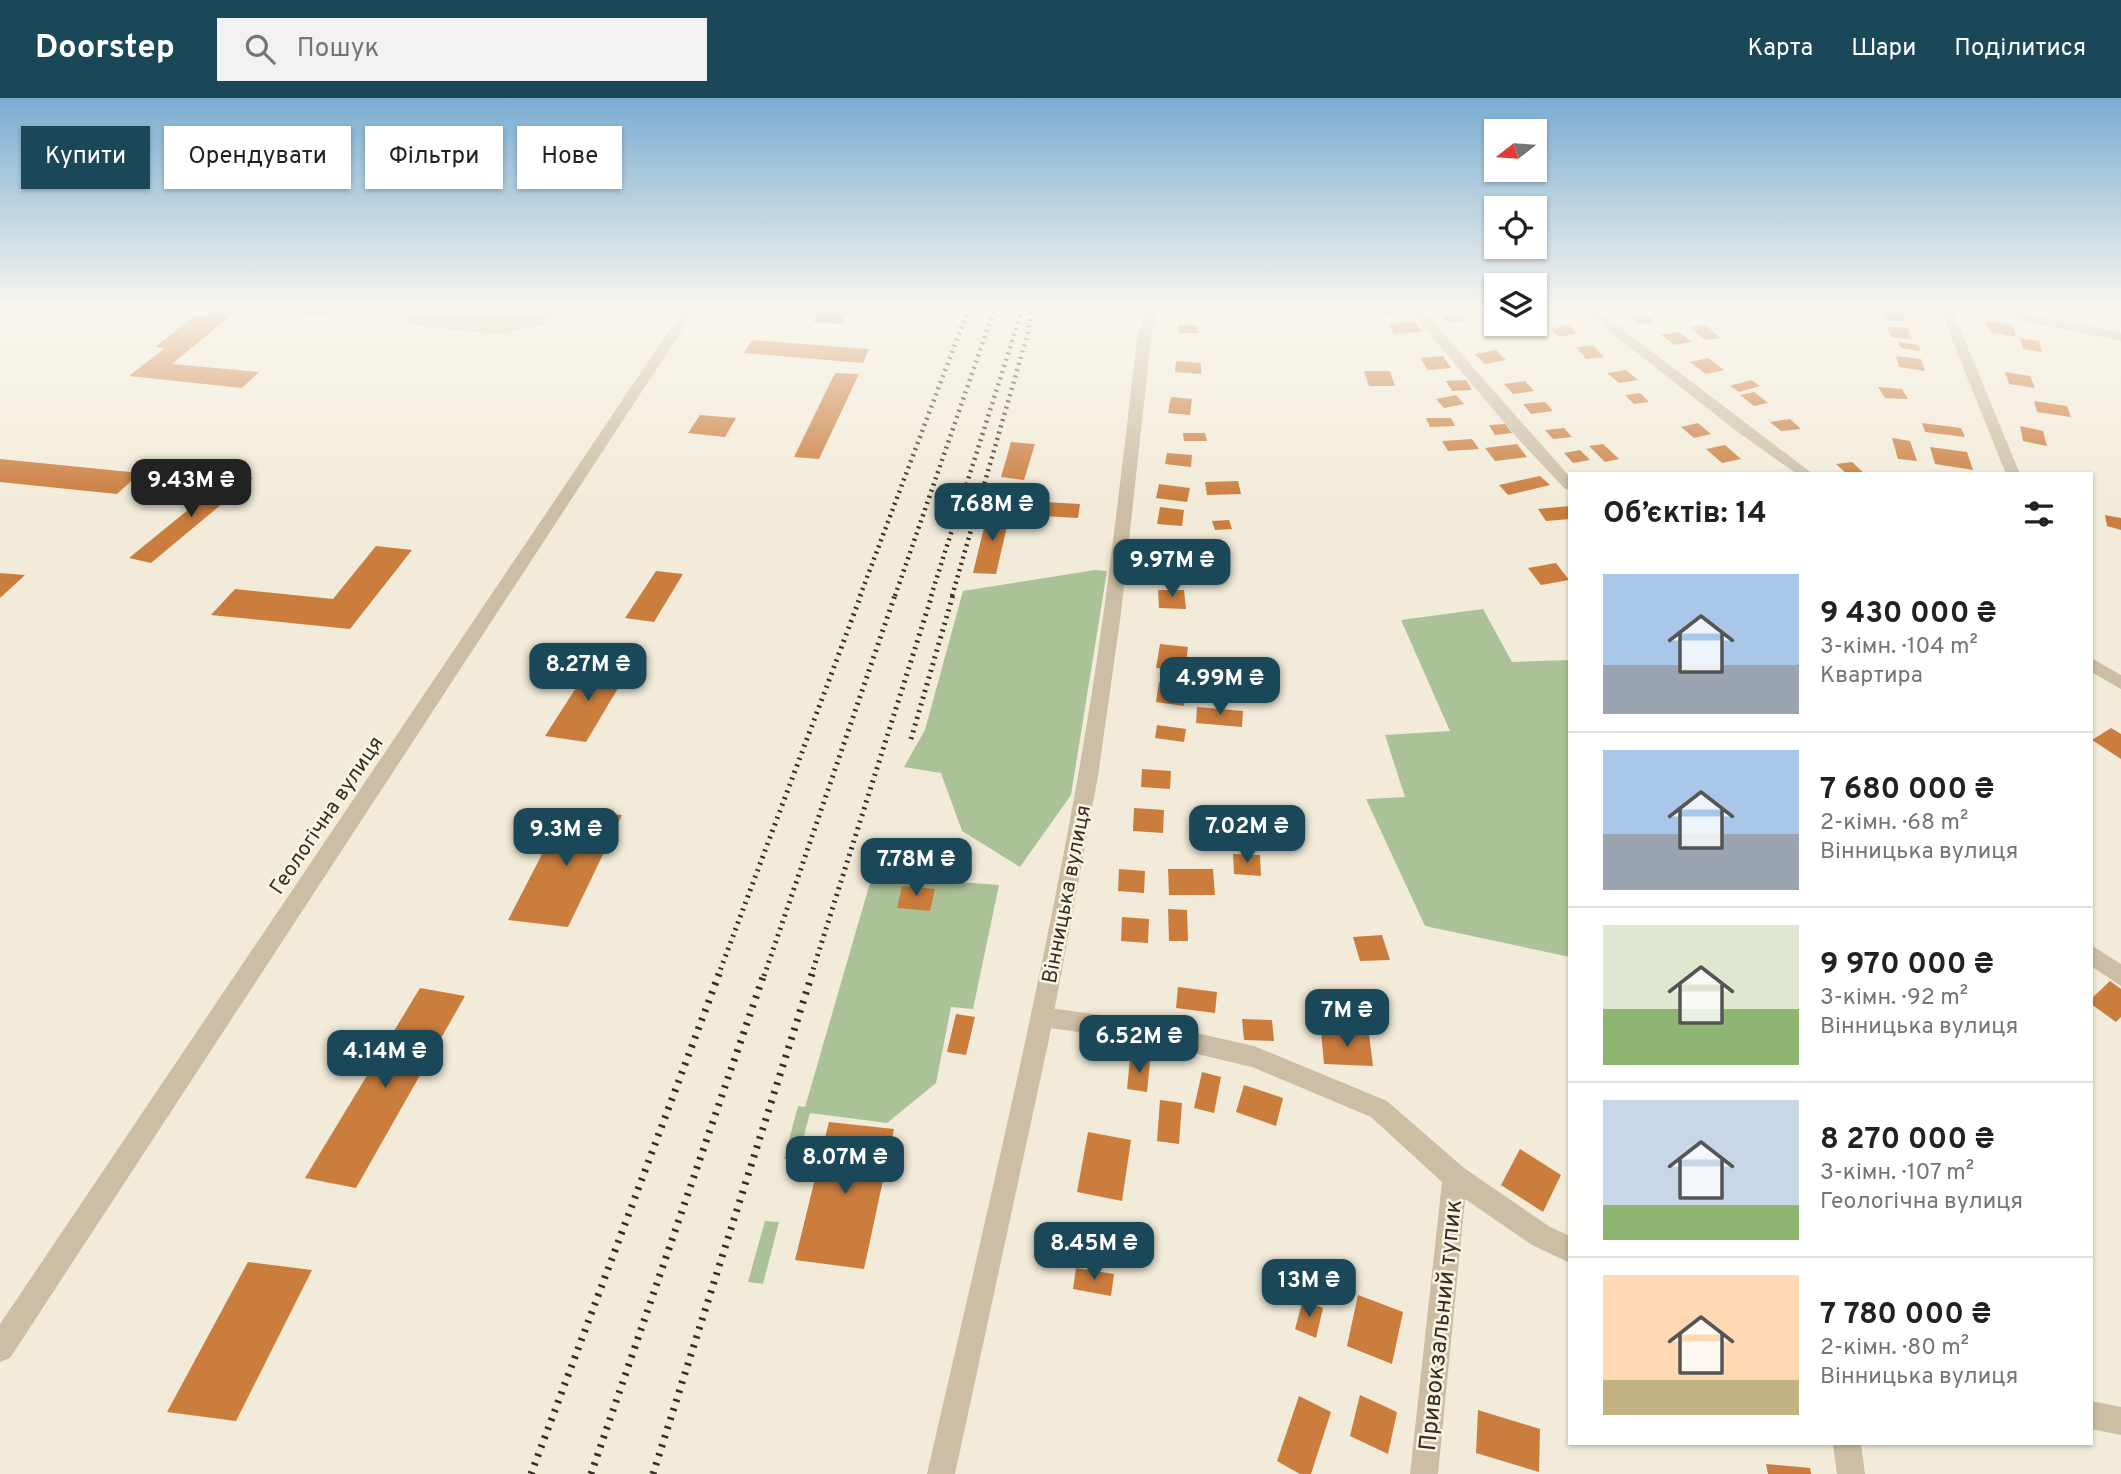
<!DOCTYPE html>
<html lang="uk">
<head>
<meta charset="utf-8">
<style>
	body { margin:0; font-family:Overpass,sans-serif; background:#f2f2f2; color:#202124; height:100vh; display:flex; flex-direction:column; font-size:26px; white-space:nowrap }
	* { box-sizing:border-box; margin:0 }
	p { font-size:23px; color:#757577 }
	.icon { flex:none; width:38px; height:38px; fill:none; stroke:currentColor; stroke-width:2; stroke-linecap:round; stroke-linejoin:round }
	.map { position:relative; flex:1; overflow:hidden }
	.panel { position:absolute; left:1568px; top:374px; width:525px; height:973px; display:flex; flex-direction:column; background:#fff; border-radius:0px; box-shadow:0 2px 5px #0004 }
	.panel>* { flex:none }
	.banner { position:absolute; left:21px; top:28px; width:665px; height:63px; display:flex; gap:14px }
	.needle { width:46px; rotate:253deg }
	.controls { position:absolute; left:1484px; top:21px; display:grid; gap:14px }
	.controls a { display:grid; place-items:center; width:63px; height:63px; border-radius:0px; background:#fff; box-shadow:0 2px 5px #0004; font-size:35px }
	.price { position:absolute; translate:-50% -60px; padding:0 16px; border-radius:14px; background:#1a4859; color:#fff; font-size:23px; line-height:46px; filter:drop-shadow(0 2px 4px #0008) }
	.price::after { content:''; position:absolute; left:50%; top:42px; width:21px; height:16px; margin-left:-10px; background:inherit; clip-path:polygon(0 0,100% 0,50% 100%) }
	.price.current { background:#222; color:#fff }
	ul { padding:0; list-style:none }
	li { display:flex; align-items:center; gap:21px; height:175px; padding:0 35px }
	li+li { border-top:2px solid #e0e0e0 }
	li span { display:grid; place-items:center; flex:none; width:196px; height:140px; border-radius:0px; color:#555 }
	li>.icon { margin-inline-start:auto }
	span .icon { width:84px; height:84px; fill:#fffc; stroke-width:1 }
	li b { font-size:30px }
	h2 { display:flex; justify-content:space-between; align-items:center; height:84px; padding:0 35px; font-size:30px }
	.pill { padding:0 24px; border-radius:0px; background:#fff; box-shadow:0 2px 5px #0004; font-size:24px; line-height:63px }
	.pill.current { background:#1a4859; color:#fff }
	header { display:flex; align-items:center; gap:42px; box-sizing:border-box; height:98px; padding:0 35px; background:#1a4859; color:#fff }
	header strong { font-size:33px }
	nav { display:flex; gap:38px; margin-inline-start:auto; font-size:24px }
	.search { width:490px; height:63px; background:#f2f2f2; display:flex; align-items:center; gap:18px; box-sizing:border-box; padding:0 24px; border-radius:0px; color:#757577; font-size:26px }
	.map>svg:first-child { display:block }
	.green { fill:#abc298 }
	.building { fill:#cb7d3e }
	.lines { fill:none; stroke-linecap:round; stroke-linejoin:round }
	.minor { fill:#cbbea4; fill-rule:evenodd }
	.tertiary { fill:#cbbea4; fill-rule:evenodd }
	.rail-far2 { stroke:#362e26; stroke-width:4.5; stroke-dasharray:2 4.5; stroke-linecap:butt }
	.rail-far1 { stroke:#362e26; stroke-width:5; stroke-dasharray:2 5; stroke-linecap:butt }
	.rail { stroke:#362e26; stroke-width:7; stroke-dasharray:2.5 7; stroke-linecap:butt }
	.labels { text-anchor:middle; stroke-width:5; stroke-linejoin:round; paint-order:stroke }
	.street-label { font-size:21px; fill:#362e26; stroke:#faf4e5 }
	.near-street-label { font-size:24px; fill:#362e26; stroke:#faf4e5 }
</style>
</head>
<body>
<header>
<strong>Doorstep</strong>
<div class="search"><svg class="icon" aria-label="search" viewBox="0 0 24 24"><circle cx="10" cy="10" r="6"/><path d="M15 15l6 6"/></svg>Пошук</div>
<nav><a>Карта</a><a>Шари</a><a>Поділитися</a></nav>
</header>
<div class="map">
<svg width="2121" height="1376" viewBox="0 0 2121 1376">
	<rect width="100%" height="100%" fill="#f2ebd9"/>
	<g class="green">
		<path d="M404,209H559L543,227L498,236L409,227Z"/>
		<path d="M1095,472L1107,473L1071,697L1020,769L962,733L941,675L904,669L925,632L963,493Z"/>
		<path d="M1483,511L1512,564L1570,562V859L1425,828L1366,701L1405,699L1385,637L1450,633L1401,522Z"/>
		<path d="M939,752L949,760L946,783L999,787L973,911L951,909L936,985L887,1025L810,1015L797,1063L784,1061L798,1008L805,1009L872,778L919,781C922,768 922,753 939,752Z"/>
		<path d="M765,1123L779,1124L763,1186L748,1184Z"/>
	</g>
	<g class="building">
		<path d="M216,209H241L172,266L259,274L242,290L129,278L165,250L155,249L194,218L204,219Z"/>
		<path d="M247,209H334L324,218Z"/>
		<path d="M820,209H851L843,226L813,224Z"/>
		<path d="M1108,209H1128L1125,217L1106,214Z"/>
		<path d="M1398,209L1401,215L1384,216L1381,210Z"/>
		<path d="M1880,210L1902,212L1906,224L1884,222Z"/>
		<path d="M1459,215L1466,222L1448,225L1441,218Z"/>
		<path d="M1644,215L1654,224L1639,226L1629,217Z"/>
		<path d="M1986,223L2013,227L2016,239L1990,234Z"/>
		<path d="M1416,224L1422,234L1394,236L1388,226Z"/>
		<path d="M1178,227H1197L1198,235H1179Z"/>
		<path d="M1568,227L1577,235L1560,239L1550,231Z"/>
		<path d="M1706,227L1720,240L1704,242L1690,229Z"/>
		<path d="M1887,228L1908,230L1912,241L1891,239Z"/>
		<path d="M1679,234L1692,244L1674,247L1661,237Z"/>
		<path d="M2020,240L2039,243L2042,254L2023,251Z"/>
		<path d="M752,242L869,251L863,265L744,255Z"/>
		<path d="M1898,244L1918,247L1921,253L1901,250Z"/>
		<path d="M1593,247L1604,259L1586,261L1576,249Z"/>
		<path d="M1496,252L1506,262L1485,266L1475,256Z"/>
		<path d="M1443,258L1451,270L1428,272L1420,260Z"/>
		<path d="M1896,258L1921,261L1925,273L1899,269Z"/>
		<path d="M1708,260L1724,272L1706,276L1690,264Z"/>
		<path d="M1176,263L1201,265V276L1175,274Z"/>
		<path d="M1626,272L1638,282L1619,285L1607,275Z"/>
		<path d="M1364,273H1390L1395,288H1369Z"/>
		<path d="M2005,274L2030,278L2035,290L2009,286Z"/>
		<path d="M835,275L859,276L819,361L794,359Z"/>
		<path d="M1466,282L1472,292L1452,293L1446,283Z"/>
		<path d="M1751,282L1760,288L1739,294L1730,288Z"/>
		<path d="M1525,283L1534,293L1513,296L1504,286Z"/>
		<path d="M1878,289L1902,291L1908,301L1885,300Z"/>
		<path d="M1754,294L1768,305L1754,308L1740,297Z"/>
		<path d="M1640,295L1649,304L1634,306L1625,297Z"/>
		<path d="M1456,297L1464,306L1444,310L1436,301Z"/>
		<path d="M1171,299L1192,301L1190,317L1168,315Z"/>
		<path d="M2034,303L2067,308L2071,319L2037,314Z"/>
		<path d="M1545,304L1553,313L1531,316L1523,306Z"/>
		<path d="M700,317L736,320L725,339L688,335Z"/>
		<path d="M1426,320H1451L1455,328L1430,329Z"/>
		<path d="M1790,321L1801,331L1781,333L1770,324Z"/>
		<path d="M1698,325L1711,336L1694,340L1681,329Z"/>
		<path d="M1922,325L1961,330L1965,339L1925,334Z"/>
		<path d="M1505,326L1512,335L1495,337L1489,327Z"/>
		<path d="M2020,328L2043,333L2047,348L2023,343Z"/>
		<path d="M1564,330L1572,339L1553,341L1545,332Z"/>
		<path d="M1183,335H1205L1207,343H1184Z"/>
		<path d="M1892,340L1910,343L1917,363L1898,361Z"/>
		<path d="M1472,341L1479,351L1448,353L1442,343Z"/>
		<path d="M1011,344L1035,346L1024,382L1001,379Z"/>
		<path d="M1517,346L1527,359L1495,363L1485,350Z"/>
		<path d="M1603,346L1619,361L1605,364L1589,348Z"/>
		<path d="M1725,347L1741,361L1722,365L1706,351Z"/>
		<path d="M1930,349L1967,354L1973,372L1935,366Z"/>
		<path d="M1580,352L1590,362L1573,365L1564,355Z"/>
		<path d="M1167,355L1192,357L1191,369L1165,366Z"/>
		<path d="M0,361L140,375L117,396L0,384Z"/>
		<path d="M1852,364L1865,376H1847L1836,366Z"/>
		<path d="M232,376L253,380L151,465L129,460Z"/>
		<path d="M1540,378L1550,387L1508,397L1499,387Z"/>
		<path d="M1238,383L1241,396L1207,397L1205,384Z"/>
		<path d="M1159,386L1190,390L1187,404L1156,400Z"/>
		<path d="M1045,404L1080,406L1078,420L1043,418Z"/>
		<path d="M1570,408V421L1546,423L1538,411Z"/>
		<path d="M1160,409L1184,412L1182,428L1157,426Z"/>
		<path d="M988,413L1010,415L996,476L973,475Z"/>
		<path d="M2105,417L2121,420V432L2107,428Z"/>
		<path d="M1229,422L1232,431L1215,432L1212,423Z"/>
		<path d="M376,448L412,452L350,531L211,517L235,491L333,501Z"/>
		<path d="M1224,465L1226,481H1193L1191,466Z"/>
		<path d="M1556,465L1569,482L1541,487L1528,470Z"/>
		<path d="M656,473L683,476L654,524L625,520Z"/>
		<path d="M0,475L25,477L0,500Z"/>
		<path d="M1158,492H1184L1186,511L1159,510Z"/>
		<path d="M1160,546L1188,549L1185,573L1156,570Z"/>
		<path d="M592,565L630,570L586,644L545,638Z"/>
		<path d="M1159,584L1188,588L1184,608L1156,604Z"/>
		<path d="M1197,609L1243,613L1242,629L1196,625Z"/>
		<path d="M1157,627L1186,631L1184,644L1155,640Z"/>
		<path d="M2111,630L2121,636V661L2092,642Z"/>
		<path d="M1142,671L1171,673L1170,691L1141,689Z"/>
		<path d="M566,710L622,717L568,829L508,822Z"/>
		<path d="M1134,710L1164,712L1163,735L1133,733Z"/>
		<path d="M1233,756L1260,757L1261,778L1234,776Z"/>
		<path d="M1119,771L1145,773L1144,795L1118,793Z"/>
		<path d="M1168,771H1213L1215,797H1169Z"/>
		<path d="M902,788L935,791L930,813L897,810Z"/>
		<path d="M1168,811L1187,812L1188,843H1169Z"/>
		<path d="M1122,819L1149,821L1148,845L1121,843Z"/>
		<path d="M1382,837L1390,862L1360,863L1353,839Z"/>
		<path d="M2110,883L2121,891V919L2116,924L2091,906V901Z"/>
		<path d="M1178,889L1217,894L1215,915L1176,910Z"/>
		<path d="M420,890L465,898L356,1090L305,1080Z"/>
		<path d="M956,916L975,919L966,957L947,954Z"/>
		<path d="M1242,921L1272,922L1274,943L1244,942Z"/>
		<path d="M1321,934L1369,936L1373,968L1324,966Z"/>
		<path d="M1130,961L1150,963L1147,994L1127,991Z"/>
		<path d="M1202,974L1221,979L1214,1015L1194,1010Z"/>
		<path d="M1244,987L1283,1000L1276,1028L1236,1014Z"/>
		<path d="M1160,1002L1182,1005L1179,1046L1157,1043Z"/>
		<path d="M829,1024L894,1031L864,1171L795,1162Z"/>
		<path d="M1088,1034L1131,1042L1122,1103L1077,1094Z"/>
		<path d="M1520,1051L1561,1077L1543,1114L1501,1087Z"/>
		<path d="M248,1164L312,1172L236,1323L167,1314Z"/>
		<path d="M1076,1170L1114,1176L1111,1198L1073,1191Z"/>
		<path d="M1358,1197L1403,1214L1392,1266L1347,1248Z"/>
		<path d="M1303,1202L1323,1210L1316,1240L1295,1231Z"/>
		<path d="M1360,1297L1397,1314L1388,1356L1350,1338Z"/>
		<path d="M1299,1298L1331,1314L1311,1376H1300L1277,1363Z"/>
		<path d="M1478,1312L1540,1331L1539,1374L1476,1355Z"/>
		<path d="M1766,1366L1810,1370L1811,1376H1768Z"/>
	</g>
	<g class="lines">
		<g class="minor">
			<path d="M1407,209H1420L1570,379V392L1565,391L1519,342Z"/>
			<path d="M1579,209H1593L1813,376H1797L1735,332Z"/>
			<path d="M1939,209H1951L2020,376H2006Z"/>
			<path d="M2091,560L2121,577V591L2091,574Z"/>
			<path d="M2091,847L2121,866V888L2091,868Z"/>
			<path d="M1042,909L1138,922L1254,948L1387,1003L1464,1070L1550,1129L1570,1138V1165L1532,1147L1465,1101L1438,1376H1410L1442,1084L1371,1019L1252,969L1138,942L1042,929L1034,926L1031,919L1034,912Z"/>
			<path d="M2091,1303L2121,1309V1337L2091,1331Z"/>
			<path d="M1833,1346H1861L1865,1376H1837Z"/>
		</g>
		<g class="tertiary">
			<path d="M685,209H697L10,1260L0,1264V1226Z"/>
			<path d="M1147,209H1159L1151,241L1121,515L1098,678L1049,941L955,1376H927C980,1144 1036,913 1078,678C1104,533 1120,387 1137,241Z"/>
			<path d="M1967,209H1993L2121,235V243L1973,213Z"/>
		</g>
		<g class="rail-far2">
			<path d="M860,498L969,209"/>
			<path d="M895,498L995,209"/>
			<path d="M931,498L1023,209"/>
			<path d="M952,498L1029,231L1031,209"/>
		</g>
		<g class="rail-far1">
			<path d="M911,641L953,497"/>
			<path d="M718,878L861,497"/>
			<path d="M764,878L895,497"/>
			<path d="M811,878L932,497"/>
		</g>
		<g class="rail">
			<path d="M531,1376L719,876"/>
			<path d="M591,1376L764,876"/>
			<path d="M653,1376L812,876"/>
		</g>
	</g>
	<linearGradient id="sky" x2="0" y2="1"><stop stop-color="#7aadd2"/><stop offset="0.52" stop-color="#f9f6ee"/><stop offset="1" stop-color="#f9f6ee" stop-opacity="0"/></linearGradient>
	<rect width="2121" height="402" fill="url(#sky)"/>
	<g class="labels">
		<g class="street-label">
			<text transform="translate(326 717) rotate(-56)" y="7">Геологічна вулиця</text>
			<text transform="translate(1066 796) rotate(-79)" y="7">Вінницька вулиця</text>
		</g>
		<g class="near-street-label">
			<text transform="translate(1440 1227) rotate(-84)" y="8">Привокзальний тупик</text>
		</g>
	</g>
</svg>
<div class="controls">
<a><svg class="needle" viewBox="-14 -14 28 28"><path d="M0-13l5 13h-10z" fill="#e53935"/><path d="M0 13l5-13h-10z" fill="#757577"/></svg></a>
<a><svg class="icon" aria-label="locate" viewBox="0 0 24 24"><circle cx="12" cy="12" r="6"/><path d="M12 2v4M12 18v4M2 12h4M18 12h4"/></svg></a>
<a><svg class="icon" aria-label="layers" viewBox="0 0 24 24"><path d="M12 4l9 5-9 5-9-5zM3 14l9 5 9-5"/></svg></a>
</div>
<b class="price current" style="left:191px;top:421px">9.43M ₴</b>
<b class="price" style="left:992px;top:445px">7.68M ₴</b>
<b class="price" style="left:1172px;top:501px">9.97M ₴</b>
<b class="price" style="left:588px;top:605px">8.27M ₴</b>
<b class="price" style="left:1220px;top:619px">4.99M ₴</b>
<b class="price" style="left:1247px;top:767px">7.02M ₴</b>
<b class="price" style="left:566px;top:770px">9.3M ₴</b>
<b class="price" style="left:916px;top:800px">7.78M ₴</b>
<b class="price" style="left:1347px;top:951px">7M ₴</b>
<b class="price" style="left:1139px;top:977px">6.52M ₴</b>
<b class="price" style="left:385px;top:992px">4.14M ₴</b>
<b class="price" style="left:845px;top:1098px">8.07M ₴</b>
<b class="price" style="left:1094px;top:1184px">8.45M ₴</b>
<b class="price" style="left:1309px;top:1221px">13M ₴</b>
<div class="banner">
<a class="pill current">Купити</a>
<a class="pill">Орендувати</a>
<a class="pill">Фільтри</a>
<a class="pill">Нове</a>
</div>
<section class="panel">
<h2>Об’єктів: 14<svg class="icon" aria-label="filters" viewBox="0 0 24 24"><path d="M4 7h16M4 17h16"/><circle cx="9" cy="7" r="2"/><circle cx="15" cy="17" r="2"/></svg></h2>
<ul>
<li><span style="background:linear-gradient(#a9c7e8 65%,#9aa5b1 0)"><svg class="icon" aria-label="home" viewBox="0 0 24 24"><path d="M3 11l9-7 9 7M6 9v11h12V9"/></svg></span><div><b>9 430 000 ₴</b><p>3-кімн. · 104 m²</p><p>Квартира</p></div></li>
<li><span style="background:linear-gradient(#a9c7e8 60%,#9aa5b1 0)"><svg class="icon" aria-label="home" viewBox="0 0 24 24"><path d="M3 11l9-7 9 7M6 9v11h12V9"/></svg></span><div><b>7 680 000 ₴</b><p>2-кімн. · 68 m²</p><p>Вінницька вулиця</p></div></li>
<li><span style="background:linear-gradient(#dfe7d0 60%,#8fb573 0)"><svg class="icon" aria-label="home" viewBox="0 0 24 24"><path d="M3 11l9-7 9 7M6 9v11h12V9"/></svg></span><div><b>9 970 000 ₴</b><p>3-кімн. · 92 m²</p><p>Вінницька вулиця</p></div></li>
<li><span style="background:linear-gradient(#c9d6e8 75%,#8fb573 0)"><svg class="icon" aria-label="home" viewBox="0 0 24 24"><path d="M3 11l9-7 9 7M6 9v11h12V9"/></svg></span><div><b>8 270 000 ₴</b><p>3-кімн. · 107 m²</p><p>Геологічна вулиця</p></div></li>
<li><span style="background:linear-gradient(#ffd9b3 75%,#c2b280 0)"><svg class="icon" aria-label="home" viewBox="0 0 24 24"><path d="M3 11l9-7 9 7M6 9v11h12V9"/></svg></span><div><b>7 780 000 ₴</b><p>2-кімн. · 80 m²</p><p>Вінницька вулиця</p></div></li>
</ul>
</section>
</div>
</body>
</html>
